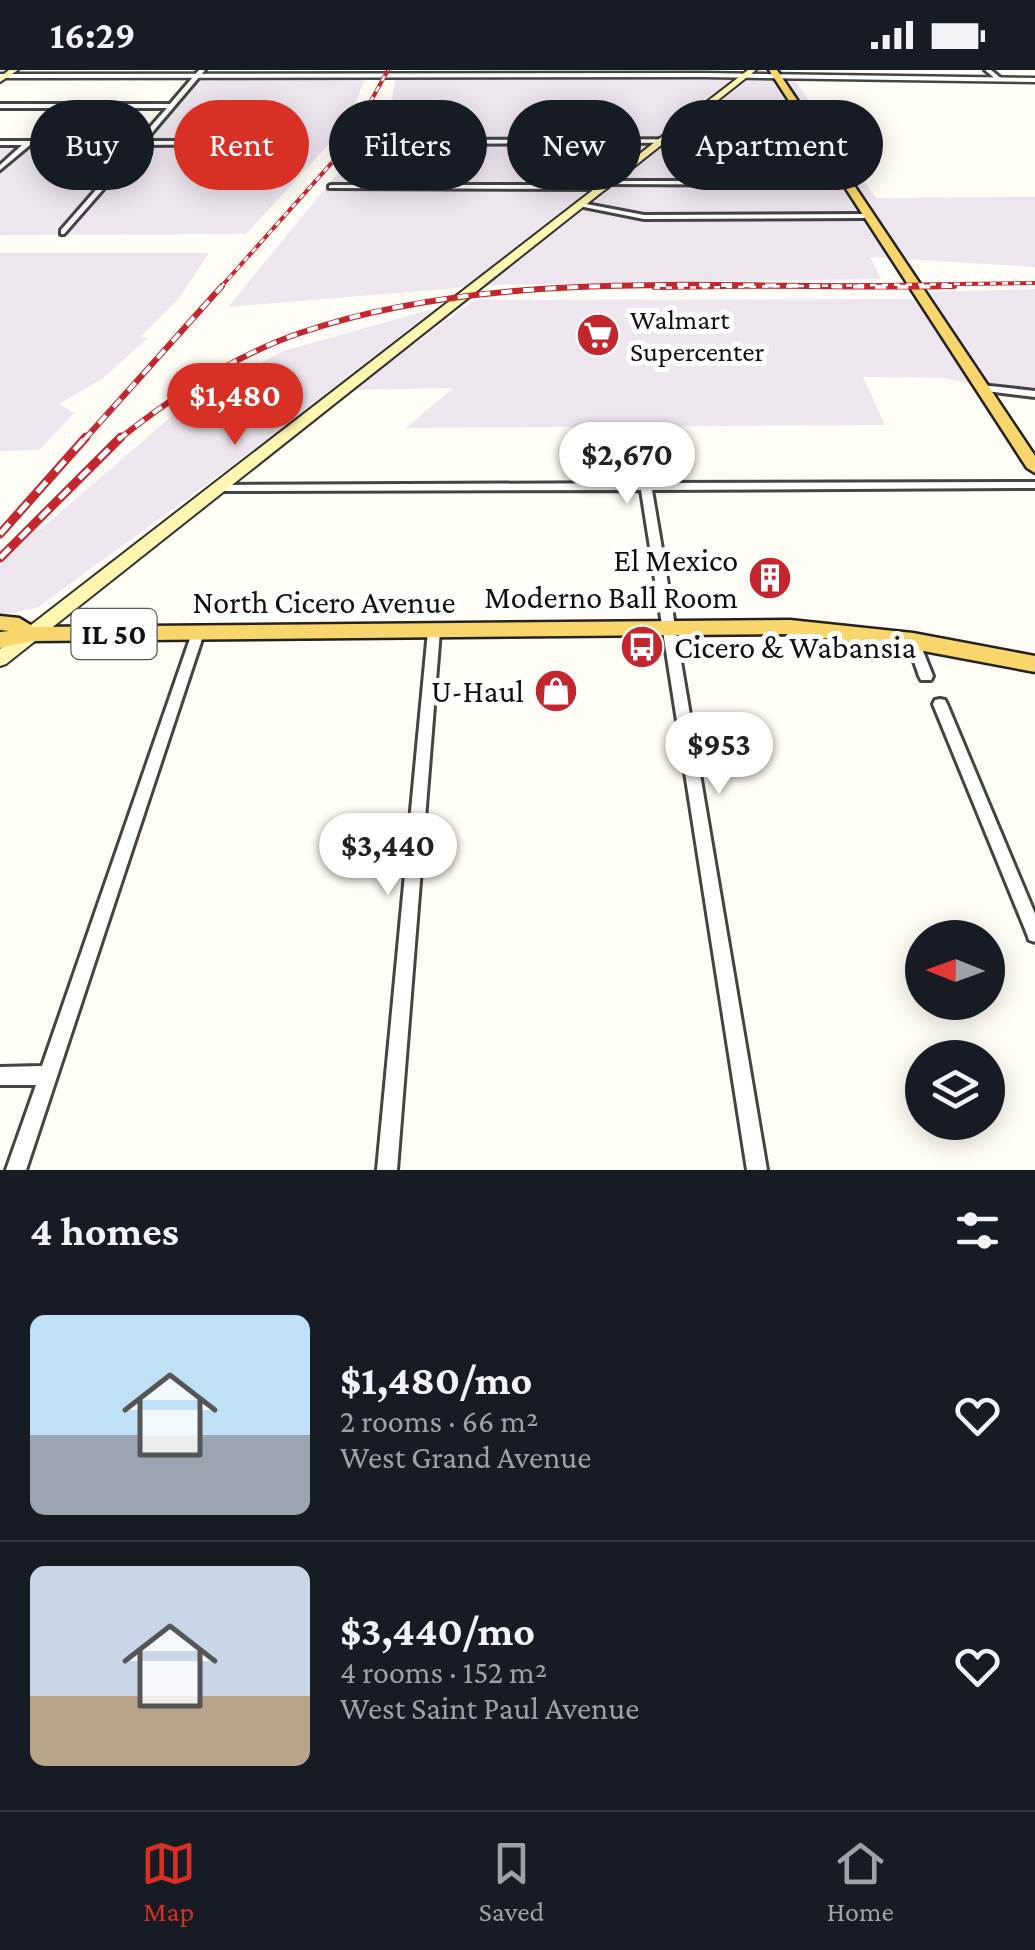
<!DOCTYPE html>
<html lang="en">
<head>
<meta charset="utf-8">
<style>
	body { margin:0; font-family:"Crimson Pro",serif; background:#242831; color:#f1f3f6; height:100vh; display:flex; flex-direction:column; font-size:38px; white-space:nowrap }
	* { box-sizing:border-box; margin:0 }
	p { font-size:32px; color:#9ea1a6 }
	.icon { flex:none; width:55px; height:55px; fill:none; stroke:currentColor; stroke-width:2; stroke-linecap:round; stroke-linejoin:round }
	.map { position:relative; height:1100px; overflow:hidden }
	.panel { display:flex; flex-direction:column; background:#171b24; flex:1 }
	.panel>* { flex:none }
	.hud { position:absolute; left:30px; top:30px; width:975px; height:90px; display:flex; gap:20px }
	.needle { width:65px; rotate:271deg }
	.fabs { position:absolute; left:905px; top:850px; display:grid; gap:20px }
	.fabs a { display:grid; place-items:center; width:100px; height:100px; border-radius:50%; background:#171b24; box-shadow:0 5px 25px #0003; font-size:50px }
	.price { position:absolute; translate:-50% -85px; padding:0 22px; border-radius:35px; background:#fff; color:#222; font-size:32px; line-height:65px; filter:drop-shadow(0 2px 5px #0008) }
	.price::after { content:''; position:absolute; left:50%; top:60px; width:30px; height:22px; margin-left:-15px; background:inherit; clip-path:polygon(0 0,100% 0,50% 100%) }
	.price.on { background:#d93025; color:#fff }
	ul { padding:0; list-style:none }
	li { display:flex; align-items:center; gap:30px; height:250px; padding:0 30px }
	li+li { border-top:2px solid #363941 }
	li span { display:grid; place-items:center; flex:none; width:280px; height:200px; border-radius:15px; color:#555 }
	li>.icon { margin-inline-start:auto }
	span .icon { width:120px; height:120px; fill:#fffc; stroke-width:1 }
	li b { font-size:42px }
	h2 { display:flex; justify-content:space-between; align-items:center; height:120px; padding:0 30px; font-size:42px }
	.tag { padding:0 35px; border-radius:45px; background:#171b24; box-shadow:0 5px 25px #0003; font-size:35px; line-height:90px }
	.tag.on { background:#d93025; color:#fff }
	.status { display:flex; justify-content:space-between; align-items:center; height:70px; padding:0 50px; background:#171b24; direction:ltr }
	.status svg { height:28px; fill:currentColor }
	.dock { display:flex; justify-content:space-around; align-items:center; height:140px; border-top:2px solid #363941; background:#171b24; font-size:28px; color:#9ea1a6 }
	.dock a { display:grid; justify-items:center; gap:5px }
	.dock .on { color:#d93025 }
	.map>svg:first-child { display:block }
	.industrial { fill:#eee6ef }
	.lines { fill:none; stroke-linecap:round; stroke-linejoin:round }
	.minor-casing { stroke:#444; stroke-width:6 }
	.tertiary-casing { stroke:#444; stroke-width:5 }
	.secondary-casing { stroke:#333; stroke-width:4 }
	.primary-casing { stroke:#222; stroke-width:5 }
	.minor { fill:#fff; fill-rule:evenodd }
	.tertiary { fill:#fff; fill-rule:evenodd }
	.secondary { fill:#fff6b0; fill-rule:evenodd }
	.primary { fill:#f9d66b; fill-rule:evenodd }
	.rail-far2-casing { stroke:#c4262e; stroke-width:4 }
	.rail-far1-casing { stroke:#c4262e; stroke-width:6 }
	.rail-casing { stroke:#c4262e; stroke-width:9 }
	.rail-far2 { stroke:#fff; stroke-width:2.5; stroke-dasharray:6; stroke-linecap:butt }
	.rail-far1 { stroke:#fff; stroke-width:4; stroke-dasharray:11; stroke-linecap:butt }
	.rail { stroke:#fff; stroke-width:5; stroke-dasharray:14; stroke-linecap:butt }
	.labels { text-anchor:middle; stroke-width:10; stroke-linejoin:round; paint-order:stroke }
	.far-poi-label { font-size:28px; fill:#111; stroke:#fff; text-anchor:start }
	.shield { fill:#fff; stroke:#585858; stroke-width:2.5 }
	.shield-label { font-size:30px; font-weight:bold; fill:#111 }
	.poi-label { font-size:32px; fill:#111; stroke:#fff; text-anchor:end }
	.street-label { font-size:32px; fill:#111; stroke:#fff }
</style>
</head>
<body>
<div class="status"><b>16:29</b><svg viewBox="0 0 49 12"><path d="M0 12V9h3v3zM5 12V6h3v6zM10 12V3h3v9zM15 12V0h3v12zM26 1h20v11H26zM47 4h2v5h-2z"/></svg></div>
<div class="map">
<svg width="1035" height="1100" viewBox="0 0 1035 1100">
	<rect width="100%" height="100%" fill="#fffdf5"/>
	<g class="industrial">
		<path d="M704,6L796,12L876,128L1035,127V197L870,187L881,209L494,215L228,237L360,76L374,70L391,36L396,7Z"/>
		<path d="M366,7L343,62H335L331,72L246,164L0,165V75H144L200,8Z"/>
		<path d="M0,183H209L180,227L140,267L148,268L102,309L59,334L74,343L39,380L0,381Z"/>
		<path d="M1035,219V322H1008L944,308L863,307L885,355L406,358L453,318L351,320L475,230L934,229L930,222Z"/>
		<path d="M436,238L225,401L37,538L0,545V495L32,457L41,459L194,327L234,300L243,303L283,281Z"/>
	</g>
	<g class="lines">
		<g class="minor-casing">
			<g id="minor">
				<path d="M199,0H205L145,71H250L252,74L142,75L64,164H61V160L135,75H30L0,100V95L22,75H0V71H138L167,38H0V34H170Z"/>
				<path d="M985,0H991L1003,10L998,11Z"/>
				<path d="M816,69L818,72L376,74L373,72L376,70Z"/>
				<path d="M608,111H844L847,113L844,115L606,114L605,113Z"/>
				<path d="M331,115H604L607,117L604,119L329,118V116Z"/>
				<path d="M581,133L644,145L866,144L870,146L866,148L644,149L579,136V134Z"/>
				<path d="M981,315L1035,321V327L978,320L976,318Z"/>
				<path d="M637,357L642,360L651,413L1035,412V418L652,420L767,1100H747L641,420L220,421L215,418L220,415L640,413L632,360Z"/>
				<path d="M434,556L440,561L397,1100H377L428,561Z"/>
				<path d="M198,558L204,563L26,1100H6L36,1015H0V997L42,996L192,563Z"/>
				<path d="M913,566L918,568L919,571L933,606L931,610H921L919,606L907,571L908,568Z"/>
				<path d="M940,629L945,630L947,634L1035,844V872L1029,870L1027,864L933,634L935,630Z"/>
			</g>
		</g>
		<g class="tertiary-casing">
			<path id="tertiary" d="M704,3L1035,8V12L704,7L0,8V4Z"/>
		</g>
		<g class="secondary-casing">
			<g id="secondary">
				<path d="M9,0H18L0,12V7Z"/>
				<path d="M748,0H756L6,594L0,596V579Z"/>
			</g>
		</g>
		<g class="primary-casing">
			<g id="primary">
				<path d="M769,0H777L1035,386V403L1027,398Z"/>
				<path d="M0,546L19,548L34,557L790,550L913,563L1035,586V602L913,579L790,564L31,571L0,578V562L9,561L0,560Z"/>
			</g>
		</g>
		<use href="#minor" class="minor"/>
		<use href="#tertiary" class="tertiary"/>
		<use href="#secondary" class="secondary"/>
		<use href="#primary" class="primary"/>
		<g class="rail-far2-casing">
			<g id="rail-far2">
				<path d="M220,218L345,78L388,0"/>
				<path d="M654,218L1035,213"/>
			</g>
		</g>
		<g class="rail-far1-casing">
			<g id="rail-far1">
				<path d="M84,370L222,216"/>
				<path d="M118,370C173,326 233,286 300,263C500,194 744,221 954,216"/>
			</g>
		</g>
		<g class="rail-casing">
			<g id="rail">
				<path d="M0,464L86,367"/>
				<path d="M0,488L121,367"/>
			</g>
		</g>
		<use href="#rail-far2" class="rail-far2"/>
		<use href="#rail-far1" class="rail-far1"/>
		<use href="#rail" class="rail"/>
	</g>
	<defs>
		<g id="supermarket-disc" transform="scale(2.25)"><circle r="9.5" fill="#c4262e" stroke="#fff"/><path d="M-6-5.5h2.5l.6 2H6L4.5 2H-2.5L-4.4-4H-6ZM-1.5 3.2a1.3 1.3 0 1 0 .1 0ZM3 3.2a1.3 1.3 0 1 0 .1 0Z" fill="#fff"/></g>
		<g id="building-disc" transform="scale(2.25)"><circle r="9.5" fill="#c4262e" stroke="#fff"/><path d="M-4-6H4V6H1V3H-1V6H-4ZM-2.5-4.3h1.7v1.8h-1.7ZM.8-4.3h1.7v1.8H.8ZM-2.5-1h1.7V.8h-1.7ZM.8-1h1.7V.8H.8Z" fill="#fff"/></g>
		<g id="bus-disc" transform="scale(2.25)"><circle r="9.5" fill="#c4262e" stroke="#fff"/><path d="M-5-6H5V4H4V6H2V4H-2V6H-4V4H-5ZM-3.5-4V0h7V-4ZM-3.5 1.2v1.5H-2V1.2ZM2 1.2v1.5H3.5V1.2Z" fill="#fff"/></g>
		<g id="shop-disc" transform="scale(2.25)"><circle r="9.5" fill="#c4262e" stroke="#fff"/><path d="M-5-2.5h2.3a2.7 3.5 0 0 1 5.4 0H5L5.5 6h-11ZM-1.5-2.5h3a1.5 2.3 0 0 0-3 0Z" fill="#fff"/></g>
	</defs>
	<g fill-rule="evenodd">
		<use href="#supermarket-disc" x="598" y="265"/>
		<use href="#building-disc" x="770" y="508"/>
		<use href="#bus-disc" x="642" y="577"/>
		<use href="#shop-disc" x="556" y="621"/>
	</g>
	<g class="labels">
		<g class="far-poi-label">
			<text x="630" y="259">Walmart<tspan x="630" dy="32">Supercenter</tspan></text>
		</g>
		<rect class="shield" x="71.5" y="539" width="85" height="50" rx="8"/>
		<g class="shield-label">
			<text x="114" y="574">IL 50</text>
		</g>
		<g class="poi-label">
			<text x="738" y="501">El Mexico<tspan x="738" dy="37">Moderno Ball Room</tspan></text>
			<text x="674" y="588" text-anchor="start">Cicero &amp; Wabansia</text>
			<text x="524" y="632">U-Haul</text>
		</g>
		<g class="street-label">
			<text x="324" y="543">North Cicero Avenue</text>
		</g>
	</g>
</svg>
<div class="fabs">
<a><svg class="needle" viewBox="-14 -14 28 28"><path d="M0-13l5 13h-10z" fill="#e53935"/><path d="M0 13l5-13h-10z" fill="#9ea1a6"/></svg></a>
<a><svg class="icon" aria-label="layers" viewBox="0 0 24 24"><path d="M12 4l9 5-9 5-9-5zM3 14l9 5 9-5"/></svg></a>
</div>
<b class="price on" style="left:235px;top:378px">$1,480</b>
<b class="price" style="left:627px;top:437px">$2,670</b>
<b class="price" style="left:719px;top:727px">$953</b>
<b class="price" style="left:388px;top:828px">$3,440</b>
<div class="hud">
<a class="tag">Buy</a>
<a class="tag on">Rent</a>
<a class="tag">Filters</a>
<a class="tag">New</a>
<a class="tag">Apartment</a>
</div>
</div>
<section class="panel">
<h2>4 homes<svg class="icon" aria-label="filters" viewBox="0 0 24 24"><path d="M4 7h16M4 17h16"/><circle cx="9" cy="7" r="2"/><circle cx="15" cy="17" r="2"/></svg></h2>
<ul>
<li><span style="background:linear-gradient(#bfe0f5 60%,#9aa5b1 0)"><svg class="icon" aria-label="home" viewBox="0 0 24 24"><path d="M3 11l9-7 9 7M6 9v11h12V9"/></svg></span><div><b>$1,480/mo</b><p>2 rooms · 66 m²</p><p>West Grand Avenue</p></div><svg class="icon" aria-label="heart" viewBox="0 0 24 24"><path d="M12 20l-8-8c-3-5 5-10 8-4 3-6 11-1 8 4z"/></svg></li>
<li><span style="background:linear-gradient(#c9d6e8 65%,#b9a48a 0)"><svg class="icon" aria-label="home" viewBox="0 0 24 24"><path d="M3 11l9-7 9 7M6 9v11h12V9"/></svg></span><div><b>$3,440/mo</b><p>4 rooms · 152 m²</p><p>West Saint Paul Avenue</p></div><svg class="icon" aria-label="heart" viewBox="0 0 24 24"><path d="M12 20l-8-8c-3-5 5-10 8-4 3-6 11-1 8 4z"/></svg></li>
</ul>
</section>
<nav class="dock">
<a class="on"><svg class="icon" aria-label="map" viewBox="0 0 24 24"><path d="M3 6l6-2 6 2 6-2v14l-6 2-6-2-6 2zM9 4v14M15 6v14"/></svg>Map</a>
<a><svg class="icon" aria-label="saved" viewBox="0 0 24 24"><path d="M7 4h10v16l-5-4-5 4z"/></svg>Saved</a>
<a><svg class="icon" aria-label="home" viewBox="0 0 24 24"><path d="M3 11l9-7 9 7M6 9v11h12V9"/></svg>Home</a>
</nav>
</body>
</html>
